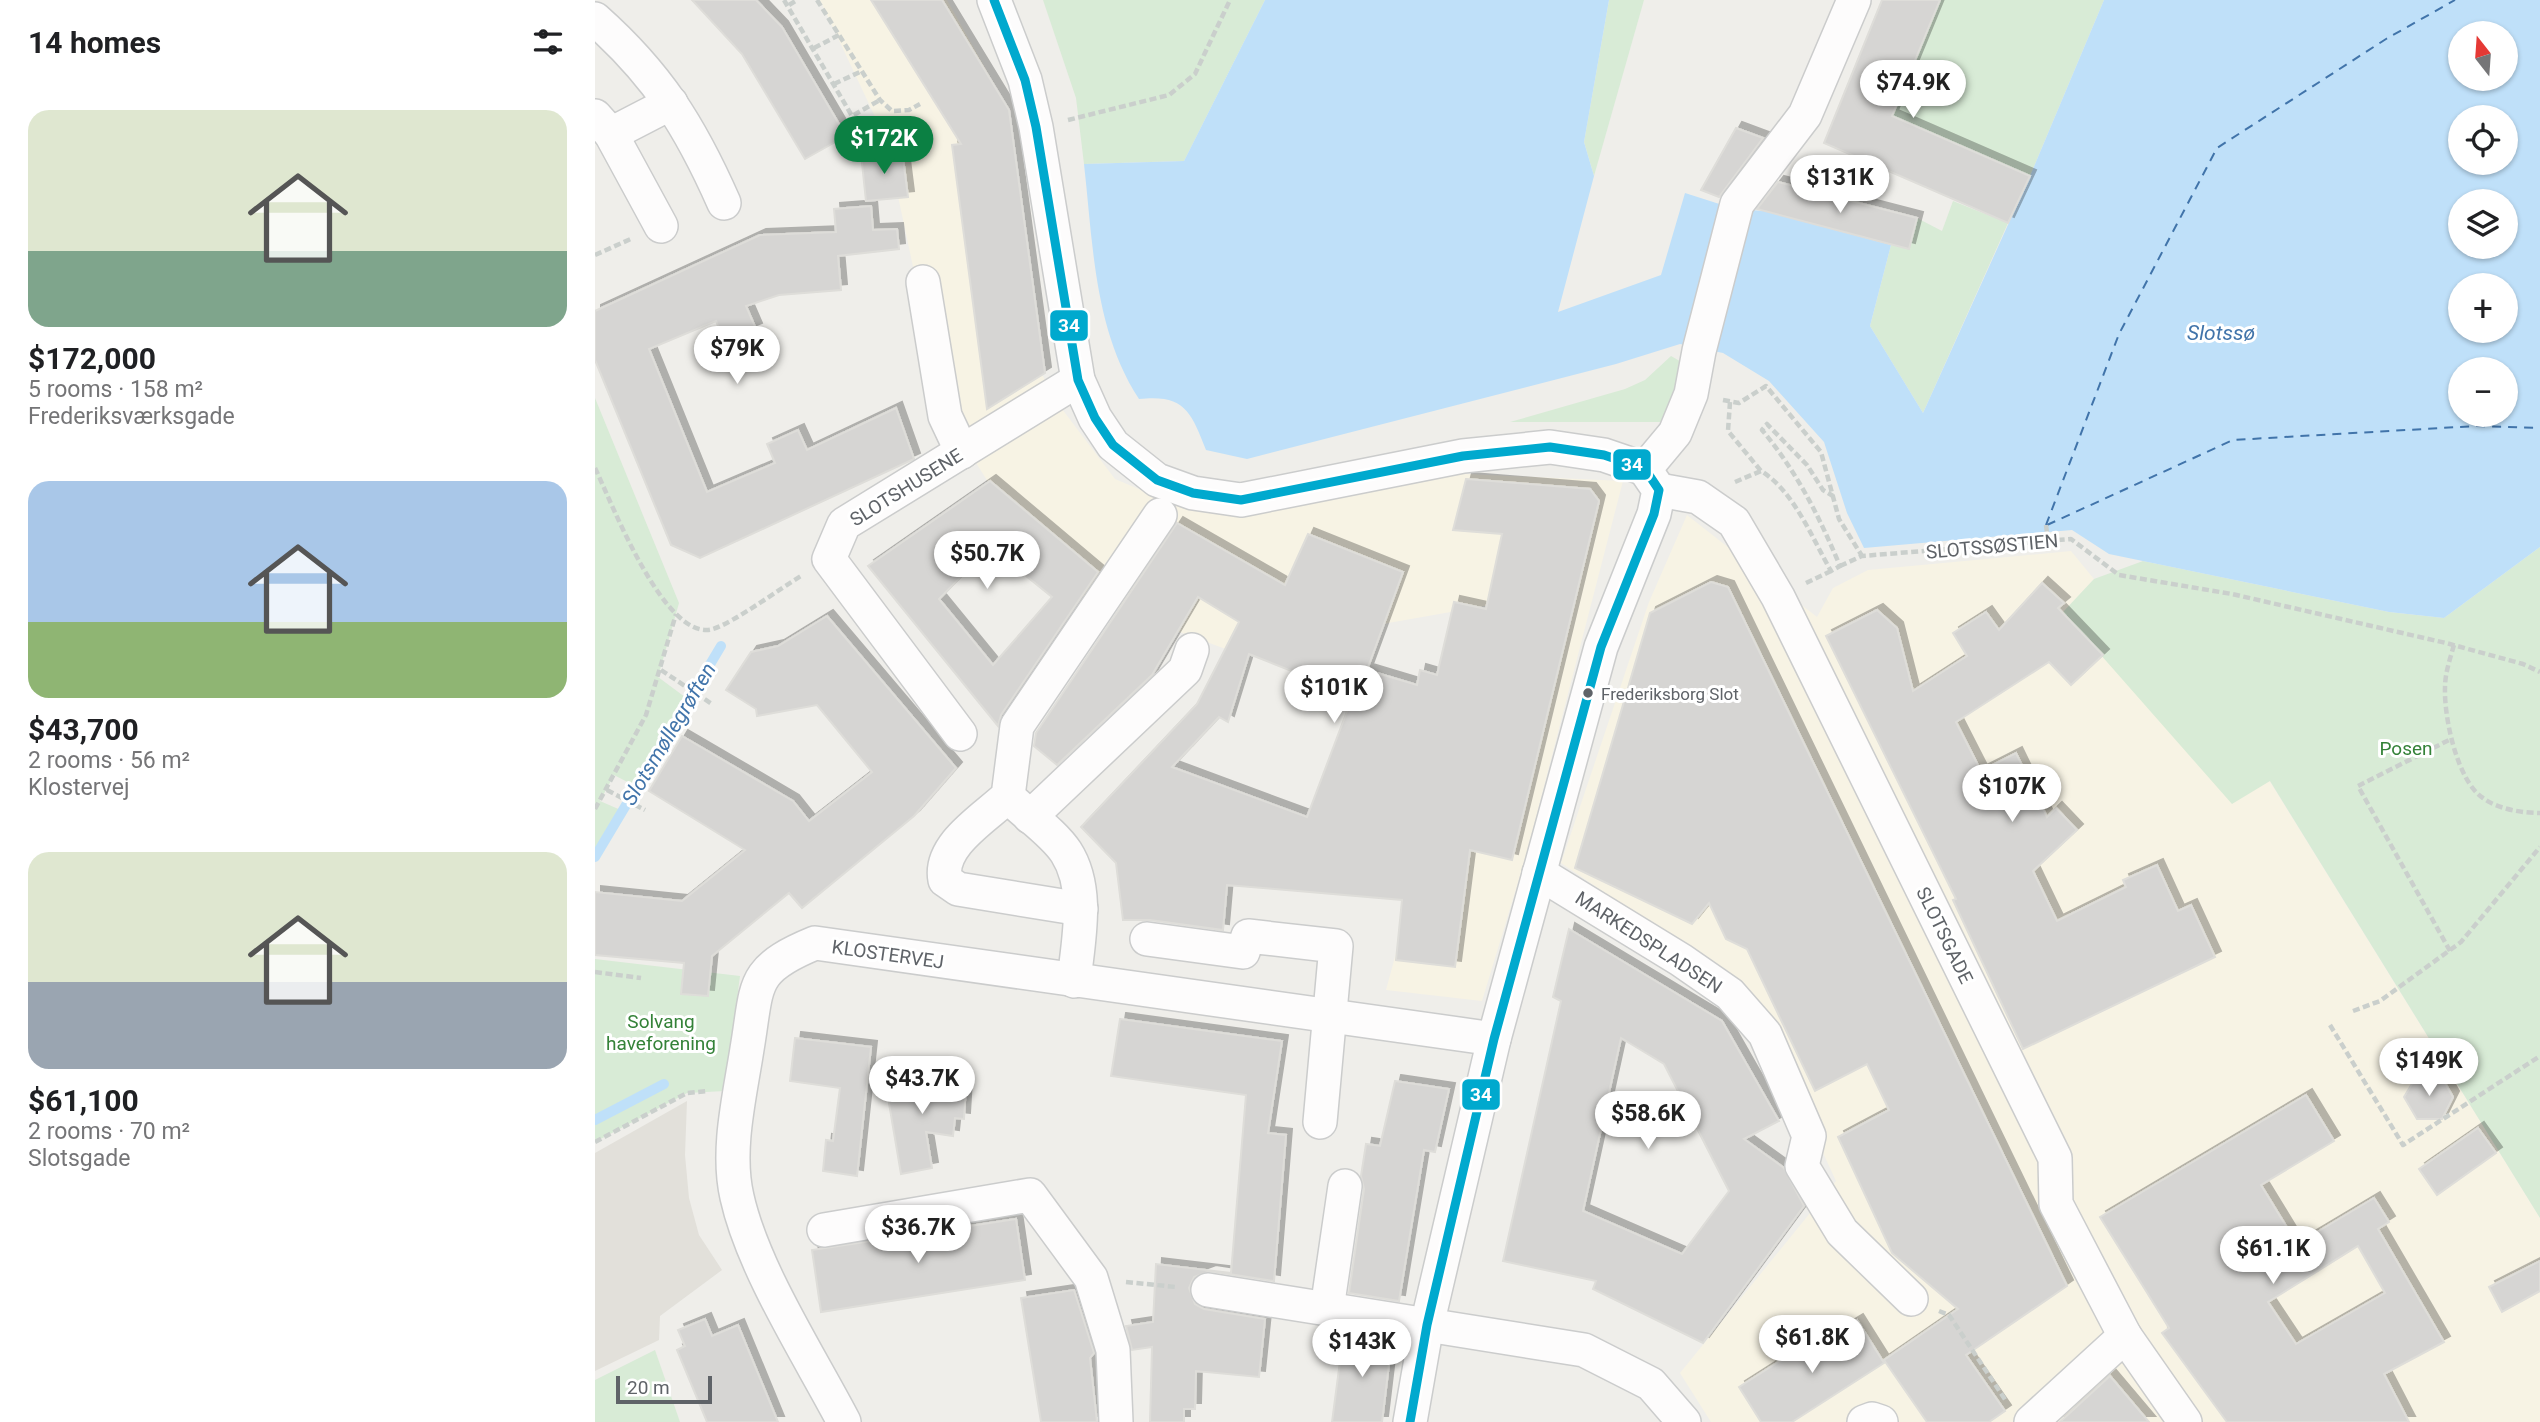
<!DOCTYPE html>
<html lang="en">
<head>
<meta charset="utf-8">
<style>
	body { margin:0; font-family:Roboto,sans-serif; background:#f6f6f6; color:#202124; height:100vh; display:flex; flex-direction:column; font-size:26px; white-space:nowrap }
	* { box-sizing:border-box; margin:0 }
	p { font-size:23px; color:#757577 }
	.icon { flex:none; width:38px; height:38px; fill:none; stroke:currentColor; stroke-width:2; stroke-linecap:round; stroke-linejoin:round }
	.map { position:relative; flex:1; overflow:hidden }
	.sheet { display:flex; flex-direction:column; background:#fff; width:595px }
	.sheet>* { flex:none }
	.needle { width:46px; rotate:343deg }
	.tools { position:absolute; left:1853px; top:21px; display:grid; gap:14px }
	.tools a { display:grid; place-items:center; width:70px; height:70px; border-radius:50%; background:#fff; box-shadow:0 2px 5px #0004; font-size:35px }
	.scale { position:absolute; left:21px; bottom:18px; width:96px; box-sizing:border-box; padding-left:7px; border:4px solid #5f6368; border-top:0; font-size:19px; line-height:24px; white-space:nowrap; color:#5f6368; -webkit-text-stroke:5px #fff; paint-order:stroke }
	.price { position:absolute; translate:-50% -60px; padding:0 16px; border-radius:24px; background:#fff; color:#222; font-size:23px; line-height:46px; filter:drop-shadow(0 2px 4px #0008) }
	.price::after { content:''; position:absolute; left:50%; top:42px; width:21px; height:16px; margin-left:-10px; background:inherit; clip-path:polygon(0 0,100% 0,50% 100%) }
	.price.current { background:#0b8043; color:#fff }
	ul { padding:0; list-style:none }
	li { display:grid; align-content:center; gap:14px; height:371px; padding:0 28px }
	li span { display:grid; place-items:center; height:217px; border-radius:21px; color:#555 }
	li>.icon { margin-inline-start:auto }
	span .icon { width:126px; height:126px; fill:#fffc; stroke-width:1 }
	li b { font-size:30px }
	h2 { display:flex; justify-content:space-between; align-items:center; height:84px; padding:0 28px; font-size:30px }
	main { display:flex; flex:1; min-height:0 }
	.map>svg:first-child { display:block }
	.commercial { fill:#f7f3e4 }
	.education { fill:#e2e0da }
	.green { fill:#d8ebd6 }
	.water { fill:#bfe0f9; fill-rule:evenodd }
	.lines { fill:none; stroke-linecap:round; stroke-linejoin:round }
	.stream { stroke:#bfe0f9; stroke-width:10 }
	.ferry { stroke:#4174aa; stroke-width:2; stroke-dasharray:9 7; stroke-linecap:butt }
	.building { fill:#d6d5d3; stroke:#deddd9; stroke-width:2; fill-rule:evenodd; filter:url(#shadow) }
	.minor-casing { stroke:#cbcccc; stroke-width:36 }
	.path { stroke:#cacfcc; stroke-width:4.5; stroke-dasharray:7 3.5; stroke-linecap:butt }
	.minor { stroke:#fdfcfc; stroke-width:33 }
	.bus-1-casing { stroke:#fff; stroke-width:14 }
	.bus-1 { stroke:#00a9ce; stroke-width:9 }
	.bus-dot { fill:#5f6368; stroke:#fff; stroke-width:2.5 }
	.labels { text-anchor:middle; stroke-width:6; stroke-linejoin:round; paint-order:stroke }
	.bus-label { font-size:17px; fill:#5f6368; stroke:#fff; text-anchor:start }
	.street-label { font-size:19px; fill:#5f6368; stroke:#fff }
	.park-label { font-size:19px; fill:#348238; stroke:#fff }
	.water-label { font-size:21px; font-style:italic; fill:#4174aa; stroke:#fff }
	.line-badge { stroke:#fff; stroke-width:2.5 }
	.badge-label { font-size:19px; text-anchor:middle; font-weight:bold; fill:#fff }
</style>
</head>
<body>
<main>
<section class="sheet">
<h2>14 homes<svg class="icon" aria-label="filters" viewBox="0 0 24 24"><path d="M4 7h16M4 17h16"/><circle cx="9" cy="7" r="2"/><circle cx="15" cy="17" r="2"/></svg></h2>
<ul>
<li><span style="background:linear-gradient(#dfe7d0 65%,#7fa58c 0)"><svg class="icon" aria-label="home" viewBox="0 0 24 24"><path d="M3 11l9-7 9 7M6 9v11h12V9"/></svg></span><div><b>$172,000</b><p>5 rooms · 158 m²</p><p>Frederiksværksgade</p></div></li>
<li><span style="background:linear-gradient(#a9c7e8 65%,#8fb573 0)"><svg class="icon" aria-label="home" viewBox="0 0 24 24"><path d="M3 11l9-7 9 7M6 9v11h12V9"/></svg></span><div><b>$43,700</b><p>2 rooms · 56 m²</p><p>Klostervej</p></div></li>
<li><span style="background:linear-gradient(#dfe7d0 60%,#9aa5b1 0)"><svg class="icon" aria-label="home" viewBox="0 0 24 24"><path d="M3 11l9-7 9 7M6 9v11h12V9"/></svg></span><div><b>$61,100</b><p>2 rooms · 70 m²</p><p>Slotsgade</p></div></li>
</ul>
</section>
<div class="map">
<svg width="1945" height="1422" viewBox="0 0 1945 1422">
	<defs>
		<filter id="shadow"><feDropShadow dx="6" dy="-6" stdDeviation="0" flood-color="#0004"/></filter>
	</defs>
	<rect width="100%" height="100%" fill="#efeeea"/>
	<g class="commercial">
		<path d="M225,0H352L399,84L442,366L467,409L520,479L577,503L650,514L849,473L1028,481L931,856L887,1001L791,990L895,605L636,651L458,585L349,412L291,140Z"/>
		<path d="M1092,515L1222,617L1238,588L1273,570L1476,551L1499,579L1468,613L1674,780L1945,1218V1422H1116L1085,1373L1241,1181L1153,990L966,863L1054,602Z"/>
	</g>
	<path class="education" d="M92,1101L90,1155L94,1198L104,1235L127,1270L65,1316L64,1340L0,1371V1153Z"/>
	<g class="green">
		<path d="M448,0H670L589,161L489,164L481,98Z"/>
		<path d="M1014,0H1049L999,176L989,142Z"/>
		<path d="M1345,0H1509L1435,176L1297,116Z"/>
		<path d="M1358,201L1413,223L1328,413L1275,326L1296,245L1314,249L1322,218L1347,231Z"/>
		<path d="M1076,356L1090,364L1080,418L1065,422H915L1030,389L1050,380Z"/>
		<path d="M0,398L84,603L63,677L94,700L42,787L19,775L5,801L28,811L0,857Z"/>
		<path d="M1945,547V1218L1675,781L1637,804L1468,612L1499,579L1548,561L1794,612L1849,618Z"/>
		<path d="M0,959L145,976L130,1091L92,1093L0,1142Z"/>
		<path d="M60,1350L85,1422H0V1380Z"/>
	</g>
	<path class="water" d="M670,0H1014L989,142L999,176L963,312L1066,275L1090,193L1140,209L1169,211L1296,245L1275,326L1328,413L1435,176L1509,0H1945V547L1849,618L1794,612L1514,554L1477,530L1269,548L1252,513L1229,442L1174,381L1128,353L1085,344L1021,364L652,459L611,450C596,411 589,394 544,399C499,330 498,244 489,164L589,161ZM1866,33H1911V79H1866ZM1866,117H1911V163H1866ZM1866,201H1911V247H1866ZM1866,285H1911V331H1866ZM1866,369H1911V415H1866Z"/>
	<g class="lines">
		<g class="stream">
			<path d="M0,857L126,646"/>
			<path d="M0,1120L69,1084"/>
		</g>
		<g class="ferry">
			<path d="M1451,525L1524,334L1622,148L1791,39L1860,0"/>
			<path d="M1452,525L1638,440L1881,426L1945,428"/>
		</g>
	</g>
	<g class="building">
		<path d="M97,0H161L187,27L251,136L210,159L147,54Z"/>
		<path d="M276,0H347L414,110L450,373L392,409L357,145L366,144Z"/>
		<path d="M1287,0H1345L1297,116L1435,176L1413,223L1229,143Z"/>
		<path d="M1141,128L1168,138L1124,197L1106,190Z"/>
		<path d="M307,150L313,197L271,201L266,154Z"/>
		<path d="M1183,182L1322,218L1314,249L1162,209Z"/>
		<path d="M276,206L278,230L302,229L304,249L243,256L246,290L184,295L151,306L161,329L129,342L121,321L54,349L112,492L180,463L172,444L203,430L212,450L301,408L319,459L105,558L76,545L0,360V311L165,235L241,232L239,209Z"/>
		<path d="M871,479L995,489L1004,501L917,860L875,850L860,967L801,960L807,900L632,885L628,930L555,920H528L521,863L486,827L602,704L644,622L603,597L557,675L462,765L439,746L441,733L582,523L690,585L713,534L808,572L772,670L822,685L825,670L842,675L859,602L891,609L907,534L858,530ZM654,654L747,691L741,708L752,711L712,817L577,767L624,717L633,722Z"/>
		<path d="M395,481L503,572L406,715L403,726L273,566ZM395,547L457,597L398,665L344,599Z"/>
		<path d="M1116,582L1133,587L1472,1286L1371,1355L1410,1411L1394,1422H1332L1289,1360L1363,1309L1297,1253L1243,1137L1294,1110L1272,1064L1220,1091L1152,949L1131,939L1114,903L1097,924L980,868L1055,613Z"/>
		<path d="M1447,583L1469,603L1463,608L1508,655L1476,685L1454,662L1361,722L1386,771L1421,753L1452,817L1461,808L1482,830L1438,871L1462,921L1531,887L1528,880L1562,865L1583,911L1596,905L1620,957L1428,1049L1358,900L1361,899L1231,636L1282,610L1302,628L1318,691L1372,656L1358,633L1391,612L1404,630Z"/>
		<path d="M232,616L361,768L319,816L207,908L194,893L117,956L113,996L86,994L89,963L0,955V892L87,901L150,850L54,791L87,736L198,801L214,821L277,772L222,705L162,716L161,709L131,690L156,652L183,646Z"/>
		<path d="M974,929L1127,1021L1184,1121L1149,1139L1189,1168L1209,1206L1108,1343L998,1289L1001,1281L908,1261L966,1001L958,997ZM1026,1038L1069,1064L1134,1191L1087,1254L988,1211Z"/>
		<path d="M525,1019L687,1041L673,1133L691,1135L679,1281L615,1271L599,1277L594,1288L600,1304L609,1309L670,1319L664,1377L601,1371L600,1409H589V1422H555L557,1347L537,1350L531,1326L558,1322L561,1264L636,1273L651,1095L516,1076Z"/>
		<path d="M200,1038L276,1047L262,1176L228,1171L231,1140L238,1141L245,1088L195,1081Z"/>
		<path d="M289,1074L371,1085L369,1119L360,1118L358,1136L331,1132L337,1168L306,1174Z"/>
		<path d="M1846,1076L1858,1097L1847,1119H1822L1809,1097L1821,1077Z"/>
		<path d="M800,1081L854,1089L840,1152L829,1150L804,1301L754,1293L769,1189L766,1176L771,1144L785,1146Z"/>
		<path d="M1711,1095L1739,1141L1666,1185L1702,1244L1779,1198L1794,1222L1783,1229L1849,1342L1789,1374L1814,1422H1632L1567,1333L1574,1328L1505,1217ZM1763,1246L1790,1293L1701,1344L1673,1302Z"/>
		<path d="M1883,1128L1901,1153L1842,1195L1824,1169Z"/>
		<path d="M421,1219L430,1280L226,1312L217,1250Z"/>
		<path d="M1945,1261V1291L1907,1312L1894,1287Z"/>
		<path d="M479,1290L499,1353L495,1358L502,1422H446L426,1298Z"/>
		<path d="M110,1319L117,1336L143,1325L183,1422H112L82,1350L90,1346L83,1330Z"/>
		<path d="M1262,1320L1289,1363L1197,1422H1166L1144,1387L1235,1329L1239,1334Z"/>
		<path d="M749,1331L797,1339L787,1422H737Z"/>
		<path d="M1515,1376L1554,1422H1465Z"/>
	</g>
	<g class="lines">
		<g class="minor-casing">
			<g id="minor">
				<path d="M399,0L430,80L441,127L483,380L500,418L518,445L562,480L598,493L646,500L868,456L955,447L1009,455L1050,469"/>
				<path d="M0,19C63,75 95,126 129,203"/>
				<path d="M0,116L16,134L66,226"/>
				<path d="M16,134L76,103"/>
				<path d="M328,282L350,416L367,452"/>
				<path d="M1050,469L1080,433L1096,394L1104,351L1142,204L1210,115L1259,0"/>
				<path d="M1064,490L1103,497L1139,522L1183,597L1460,1158L1461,1204L1530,1336L1590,1422"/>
				<path d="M365,734L234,559L249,524L483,380"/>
				<path d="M420,803C436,818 459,834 471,852C495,889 483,941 479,981"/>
				<path d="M435,817L590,670L597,650"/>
				<path d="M944,873L1086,960L1135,994L1170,1034L1214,1136L1207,1166L1247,1232L1316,1299"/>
				<path d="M486,909L363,889L350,880C343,845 390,818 413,796L422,726L565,515"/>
				<path d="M552,939L648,952L653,936L741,946L725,1122"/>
				<path d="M229,1230L435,1195L496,1278L518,1350L521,1422"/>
				<path d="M613,1290L989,1350L1056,1384L1089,1422"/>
				<path d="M732,1309L750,1186"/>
				<path d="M249,1422C214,1355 158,1269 142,1197C131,1150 145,1095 152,1049C163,985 154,970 220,943L899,1039"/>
				<path d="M815,1422L832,1325L899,1039L1006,647L1059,514L1064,490L1051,471"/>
				<path d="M1269,1422L1277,1419L1286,1422"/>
				<path d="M1436,1422L1530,1336"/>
			</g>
		</g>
		<g class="path">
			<path d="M189,0L257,116L285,100"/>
			<path d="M222,0L285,100L297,111L314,110L325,104"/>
			<path d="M194,5L202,0"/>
			<path d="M219,48L244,35"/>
			<path d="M239,84L267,71"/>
			<path d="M473,120L574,95L600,74L635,0"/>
			<path d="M0,255L38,238"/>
			<path d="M1128,400L1144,403L1171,386L1226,452L1244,519L1267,556"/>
			<path d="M1135,402L1133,431L1166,471"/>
			<path d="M0,468C17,503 70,643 118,629C138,623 186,588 206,576"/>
			<path d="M1140,482L1166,471C1199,491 1217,538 1236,571L1245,566C1224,516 1202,472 1167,430L1172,424L1212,465L1228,490L1238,496"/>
			<path d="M1451,525L1453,541"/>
			<path d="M1245,566L1267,556L1476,539L1524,575L1637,594L1851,643L1928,664L1945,672"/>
			<path d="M1211,583L1236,571"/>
			<path d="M1859,645C1855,659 1850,673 1850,688C1849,717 1862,781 1888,798C1903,809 1926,813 1945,813"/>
			<path d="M66,670L117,704"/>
			<path d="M12,790L50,810"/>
			<path d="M0,809L51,715L81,614"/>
			<path d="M1855,951L1763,786L1856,739"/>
			<path d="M0,972L46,978"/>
			<path d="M1758,1011L1785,1001L1866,942L1945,847"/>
			<path d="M1735,1025L1808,1145L1945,1056"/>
			<path d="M0,1142L92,1093L113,1091"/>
			<path d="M531,1282L581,1287"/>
			<path d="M1344,1311L1354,1315L1411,1401"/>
		</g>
		<use href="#minor" class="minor"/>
		<g class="bus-1-casing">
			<path id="bus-1" d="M399,0L430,80L441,127L483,380L500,418L518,445L562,480L598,493L646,500L868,456L955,447L1009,455L1050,469L1064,490L1059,514L1006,647L899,1039L832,1325L815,1422"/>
		</g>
		<use href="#bus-1" class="bus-1"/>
	</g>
	<circle class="bus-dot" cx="993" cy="693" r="6"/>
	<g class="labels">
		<g class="bus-label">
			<text x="1006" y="700">Frederiksborg Slot</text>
		</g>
		<g class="street-label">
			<text transform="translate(311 487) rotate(-32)" y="7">SLOTSHUSENE</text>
			<text transform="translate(1397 546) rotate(-5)" y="7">SLOTSSØSTIEN</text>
			<text transform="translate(1350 935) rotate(64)" y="7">SLOTSGADE</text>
			<text transform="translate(1054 942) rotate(33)" y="7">MARKEDSPLADSEN</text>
			<text transform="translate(293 954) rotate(8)" y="7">KLOSTERVEJ</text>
		</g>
		<g class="park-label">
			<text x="1811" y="755">Posen</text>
			<text x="66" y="1028">Solvang<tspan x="66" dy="22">haveforening</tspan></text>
		</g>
		<g class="water-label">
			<text x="1626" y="340">Slotssø</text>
			<text transform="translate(74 734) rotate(-59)" y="7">Slotsmøllegrøften</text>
		</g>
	</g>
	<g class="line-badge">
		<rect x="454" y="309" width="40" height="33" rx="7" fill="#00a9ce"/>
		<rect x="1017" y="448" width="40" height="33" rx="7" fill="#00a9ce"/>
		<rect x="866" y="1078" width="40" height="33" rx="7" fill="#00a9ce"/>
	</g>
	<g class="badge-label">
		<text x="474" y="332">34</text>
		<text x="1037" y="471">34</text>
		<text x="886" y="1101">34</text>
	</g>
</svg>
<div class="tools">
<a><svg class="needle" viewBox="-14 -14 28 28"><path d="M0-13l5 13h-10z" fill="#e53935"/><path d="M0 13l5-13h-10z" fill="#757577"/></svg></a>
<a><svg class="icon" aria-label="locate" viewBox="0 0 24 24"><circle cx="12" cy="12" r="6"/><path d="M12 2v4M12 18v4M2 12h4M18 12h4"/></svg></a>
<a><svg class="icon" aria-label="layers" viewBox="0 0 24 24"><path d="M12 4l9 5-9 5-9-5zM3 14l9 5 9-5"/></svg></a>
<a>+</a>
<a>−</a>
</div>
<div class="scale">20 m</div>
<b class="price" style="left:1318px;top:120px">$74.9K</b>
<b class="price current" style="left:289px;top:176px">$172K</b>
<b class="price" style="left:1245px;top:215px">$131K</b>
<b class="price" style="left:142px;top:386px">$79K</b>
<b class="price" style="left:392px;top:591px">$50.7K</b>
<b class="price" style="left:739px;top:725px">$101K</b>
<b class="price" style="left:1417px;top:824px">$107K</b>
<b class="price" style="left:1834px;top:1098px">$149K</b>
<b class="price" style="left:327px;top:1116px">$43.7K</b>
<b class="price" style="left:1053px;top:1151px">$58.6K</b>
<b class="price" style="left:323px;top:1265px">$36.7K</b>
<b class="price" style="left:1678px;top:1286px">$61.1K</b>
<b class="price" style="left:1217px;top:1375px">$61.8K</b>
<b class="price" style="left:767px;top:1379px">$143K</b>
</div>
</main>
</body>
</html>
